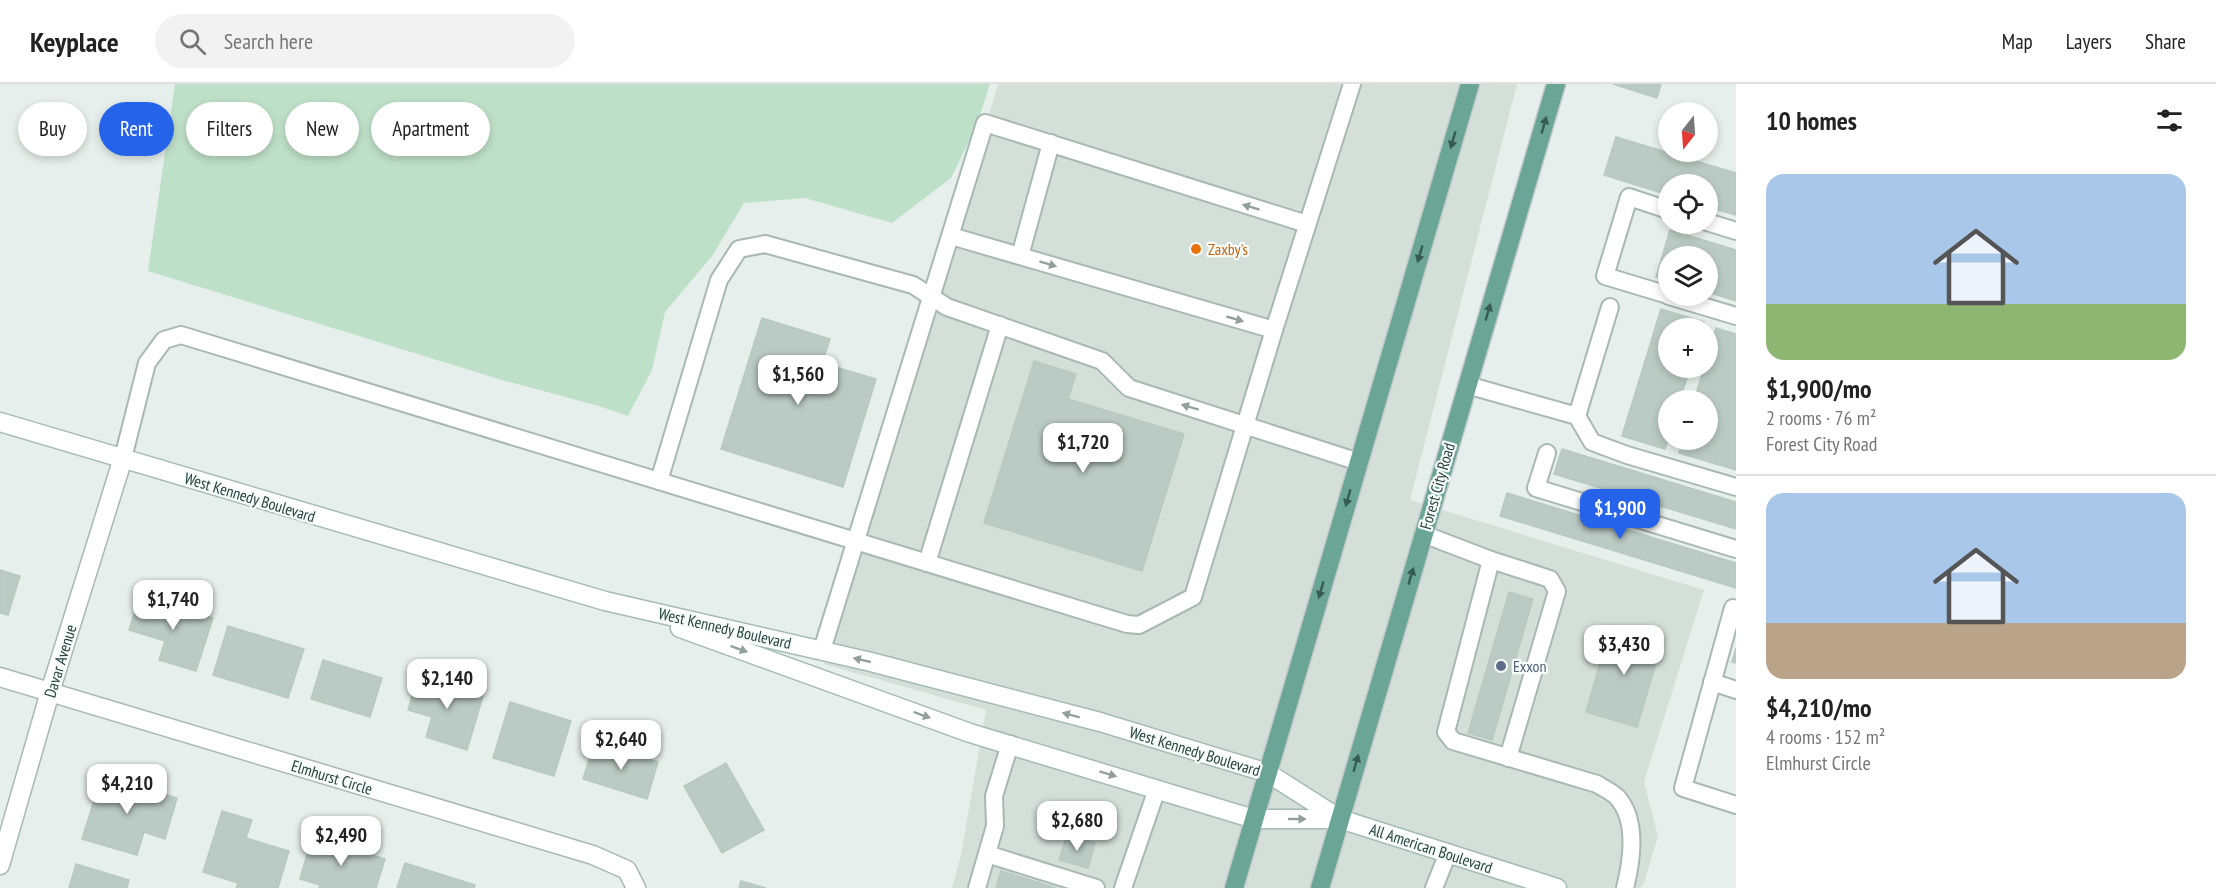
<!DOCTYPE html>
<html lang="en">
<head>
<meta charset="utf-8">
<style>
	body { margin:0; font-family:"PT Sans Narrow",sans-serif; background:#f2f2f2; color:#222; height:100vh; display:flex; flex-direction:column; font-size:22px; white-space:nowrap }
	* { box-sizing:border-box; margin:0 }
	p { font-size:20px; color:#767676 }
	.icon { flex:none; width:33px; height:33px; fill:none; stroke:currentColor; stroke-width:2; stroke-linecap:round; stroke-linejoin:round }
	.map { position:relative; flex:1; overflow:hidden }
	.side { display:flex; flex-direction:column; background:#fff; width:480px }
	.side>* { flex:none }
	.top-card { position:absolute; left:18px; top:18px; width:570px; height:54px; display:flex; gap:12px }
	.needle { width:39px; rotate:197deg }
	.fabs { position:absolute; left:1658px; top:18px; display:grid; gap:12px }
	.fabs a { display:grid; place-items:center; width:60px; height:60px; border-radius:50%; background:#fff; box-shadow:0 3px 9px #0003; font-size:30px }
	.price { position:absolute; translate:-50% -51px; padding:0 14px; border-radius:12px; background:#fff; color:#222; font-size:20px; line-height:39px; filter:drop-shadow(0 2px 3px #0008) }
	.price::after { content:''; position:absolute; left:50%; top:36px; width:18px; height:14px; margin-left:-9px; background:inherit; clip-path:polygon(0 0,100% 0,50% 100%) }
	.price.active { background:#2563eb; color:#fff }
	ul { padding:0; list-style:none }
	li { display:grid; align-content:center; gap:12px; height:318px; padding:0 30px }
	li+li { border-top:2px solid #e0e0e0 }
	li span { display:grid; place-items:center; height:186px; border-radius:18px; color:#555 }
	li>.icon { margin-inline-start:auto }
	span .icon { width:108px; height:108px; fill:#fffc; stroke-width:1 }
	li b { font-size:26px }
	h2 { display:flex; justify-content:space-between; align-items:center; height:72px; padding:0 30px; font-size:26px }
	.chip { padding:0 21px; border-radius:27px; background:#fff; box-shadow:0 3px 9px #0003; font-size:21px; line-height:54px }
	.chip.active { background:#2563eb; color:#fff }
	header { display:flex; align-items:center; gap:36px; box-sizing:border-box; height:84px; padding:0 30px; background:#fff; border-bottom:2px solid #e0e0e0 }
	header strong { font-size:28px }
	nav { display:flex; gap:33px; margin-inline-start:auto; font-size:21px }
	.search { width:420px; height:54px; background:#f2f2f2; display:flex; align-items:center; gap:15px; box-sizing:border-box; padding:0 21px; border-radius:33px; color:#767676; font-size:22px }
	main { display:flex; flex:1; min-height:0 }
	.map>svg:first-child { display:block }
	.built { fill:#d4dfda }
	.green { fill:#bfe0c8 }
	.building { fill:#bbcac4; stroke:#b8c9c2; stroke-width:1.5 }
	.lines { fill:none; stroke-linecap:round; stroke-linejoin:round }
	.lane-casing { stroke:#a8b8b2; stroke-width:20 }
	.street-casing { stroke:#a8b8b2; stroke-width:21 }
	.secondary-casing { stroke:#a4bbb3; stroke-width:21 }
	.primary-casing { stroke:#c2cac8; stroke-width:21 }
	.lane { stroke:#fff; stroke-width:16 }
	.street { stroke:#fff; stroke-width:18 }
	.secondary { stroke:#fff; stroke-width:18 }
	.primary { stroke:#6aa596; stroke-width:18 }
	.oneway { fill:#365b51 }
	.oneway2 { fill:#92a09c }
	.food-dot { fill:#e8710a; stroke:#f7fbf9; stroke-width:2 }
	.service-dot { fill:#5c6f8a; stroke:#f7fbf9; stroke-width:2 }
	.labels { text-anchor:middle; stroke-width:4.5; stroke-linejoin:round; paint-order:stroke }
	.food-label { font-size:16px; fill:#c56008; stroke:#f7fbf9; text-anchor:start }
	.street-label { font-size:16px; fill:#24423a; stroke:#f7fbf9 }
	.service-label { font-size:16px; fill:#4e5e75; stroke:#f7fbf9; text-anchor:start }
</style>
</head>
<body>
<header>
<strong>Keyplace</strong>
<div class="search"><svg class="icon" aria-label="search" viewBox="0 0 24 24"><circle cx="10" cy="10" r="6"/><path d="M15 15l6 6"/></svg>Search here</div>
<nav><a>Map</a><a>Layers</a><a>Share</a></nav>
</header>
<main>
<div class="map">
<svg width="1736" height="804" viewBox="0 0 1736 804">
	<rect width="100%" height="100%" fill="#e6efeb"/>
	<path class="built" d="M998,0H1517L1410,416L1704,506L1644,698L1658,752L1644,799L1640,804H952L961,771L986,626L824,580L859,475Z"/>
	<path class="green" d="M175,0H990L977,41L951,94L892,139L805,114L744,119L713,171L665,228L652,286L628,332L599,322L502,296L148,187Z"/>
	<g class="building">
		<path d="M1613,0H1661L1657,14Z"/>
		<path d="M1616,53L1736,89V131L1707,123V100H1668V111L1604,91Z"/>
		<path d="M1670,146L1736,166V217L1707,208V172H1668V196L1656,193Z"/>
		<path d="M1661,225L1704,238L1702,244H1668V284H1690L1680,316H1668V356L1665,365L1622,352Z"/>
		<path d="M762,234L830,255L822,279L876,295L843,403L721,365Z"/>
		<path d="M1716,244L1736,250V386L1679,369L1683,356H1707V316H1694L1704,284H1707V274Z"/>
		<path d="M1034,277L1076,290L1068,315L1184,350L1142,487L984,439Z"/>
		<path d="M1562,365L1736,418V445L1554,390Z"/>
		<path d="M1507,409L1736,479V504L1500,432Z"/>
		<path d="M0,486L20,492L8,531L0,529Z"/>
		<path d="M1509,508L1533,515L1492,656L1468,649Z"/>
		<path d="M140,512L213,534L196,587L159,576L165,557L129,546Z"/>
		<path d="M1611,541L1663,556L1637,643L1586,628Z"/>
		<path d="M228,542L304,565L288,614L213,591Z"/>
		<path d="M1736,564V579L1732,578Z"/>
		<path d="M323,576L382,594L370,633L311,615Z"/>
		<path d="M419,589L484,609L467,666L426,653L432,633L408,626Z"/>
		<path d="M510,618L571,637L554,692L493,674Z"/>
		<path d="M594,659L658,678L647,715L583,695Z"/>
		<path d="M726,679L764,746L722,769L684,702Z"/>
		<path d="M102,691L177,714L165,755L144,748L137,771L82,755Z"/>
		<path d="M222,727L252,736L246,754L289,767L278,804H236L238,799L203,788Z"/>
		<path d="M1067,751L1095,759L1088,784L1059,776Z"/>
		<path d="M312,753L385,775L376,804H319L320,801L300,795Z"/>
		<path d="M405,779L475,801L474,804H397Z"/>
		<path d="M76,780L129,796L127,804H69Z"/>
		<path d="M1001,787L1056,804H996Z"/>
		<path d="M741,797L766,804H739Z"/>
	</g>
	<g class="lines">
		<g class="lane-casing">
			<g id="lane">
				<path d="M1668,126L1629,113L1605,192L1668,211"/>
				<path d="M1707,138L1736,147"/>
				<path d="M951,152L1274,246"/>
				<path d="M1020,172L1051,59"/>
				<path d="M1669,212L1736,232"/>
				<path d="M1467,301L1577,332L1592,358L1627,371L1736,403"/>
				<path d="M1577,332L1610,223"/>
				<path d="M1547,369L1536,404L1736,465"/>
				<path d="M123,374L147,279L164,256L181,251L1127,540L1139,541L1193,513L1274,246L1352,0"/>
				<path d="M659,397L719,196L739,165L765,160L913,201L947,223L1102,277L1129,304L1359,378"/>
				<path d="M1423,450L1491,476L1446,648L1453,657L1597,700C1603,704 1612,708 1617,713C1638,736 1632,776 1625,804"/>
				<path d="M1491,476L1550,495L1557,507L1508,674"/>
				<path d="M927,479L1000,241"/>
				<path d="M1736,525L1733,524L1683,704L1736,721"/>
				<path d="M822,566L985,39L1307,140"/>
				<path d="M1712,598L1736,606"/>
				<path d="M987,770L1096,804"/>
				<path d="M977,804L995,742L994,712L1010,660"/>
				<path d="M1123,804L1157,705"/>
				<path d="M1434,804L1448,769"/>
			</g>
		</g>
		<g class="street-casing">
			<g id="street">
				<path d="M0,593L593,771L627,786L636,804"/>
				<path d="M0,781L50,608L123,374"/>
			</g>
		</g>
		<g class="secondary-casing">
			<g id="secondary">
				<path d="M0,338L605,517L871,578L1100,638L1268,689L1340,735L1557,804"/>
				<path d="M680,544L970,649L1254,735H1340"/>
			</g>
		</g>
		<g class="primary-casing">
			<g id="primary">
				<path d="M1234,804L1470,0"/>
				<path d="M1320,804L1556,0"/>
			</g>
		</g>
		<use href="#lane" class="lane"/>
		<use href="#street" class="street"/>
		<use href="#secondary" class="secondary"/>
		<use href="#primary" class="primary"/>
	</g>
	<defs><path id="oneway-solid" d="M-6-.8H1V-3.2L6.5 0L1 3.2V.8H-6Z" transform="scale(1.5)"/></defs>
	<g class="oneway">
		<use href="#oneway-solid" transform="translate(1544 41) rotate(-74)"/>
		<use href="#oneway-solid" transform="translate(1453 56) rotate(106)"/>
		<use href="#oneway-solid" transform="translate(1420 170) rotate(106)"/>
		<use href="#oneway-solid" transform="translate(1488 228) rotate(-74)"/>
		<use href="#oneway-solid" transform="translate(1348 414) rotate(106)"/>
		<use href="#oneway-solid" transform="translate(1411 492) rotate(-74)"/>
		<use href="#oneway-solid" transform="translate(1321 506) rotate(106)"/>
		<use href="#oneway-solid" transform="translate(1356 679) rotate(-74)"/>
	</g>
	<g class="oneway2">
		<use href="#oneway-solid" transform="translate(1251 123) rotate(-163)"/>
		<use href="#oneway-solid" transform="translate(1048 180) rotate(17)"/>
		<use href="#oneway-solid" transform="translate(1235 235) rotate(16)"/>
		<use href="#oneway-solid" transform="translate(1190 323) rotate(-163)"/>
		<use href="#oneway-solid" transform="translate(739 565) rotate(20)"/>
		<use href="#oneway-solid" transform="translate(862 576) rotate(-167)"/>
		<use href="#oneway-solid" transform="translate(922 631) rotate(20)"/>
		<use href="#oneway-solid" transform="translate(1071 631) rotate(-165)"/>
		<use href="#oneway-solid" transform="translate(1108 690) rotate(17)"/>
		<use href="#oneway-solid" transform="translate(1297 735)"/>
	</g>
	<circle class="food-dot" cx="1196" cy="165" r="6"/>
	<circle class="service-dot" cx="1501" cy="582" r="6"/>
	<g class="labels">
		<g class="food-label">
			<text x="1208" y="171">Zaxby's</text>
		</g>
		<g class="street-label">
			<text transform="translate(1437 402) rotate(-74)" y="6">Forest City Road</text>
			<text transform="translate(250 413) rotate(17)" y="6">West Kennedy Boulevard</text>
			<text transform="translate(725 544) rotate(13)" y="6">West Kennedy Boulevard</text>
			<text transform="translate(60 577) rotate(-73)" y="6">Davar Avenue</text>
			<text transform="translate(1195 667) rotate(17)" y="6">West Kennedy Boulevard</text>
			<text transform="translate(332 693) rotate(17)" y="6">Elmhurst Circle</text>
			<text transform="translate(1431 764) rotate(18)" y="6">All American Boulevard</text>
		</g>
		<g class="service-label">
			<text x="1513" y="588">Exxon</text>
		</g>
	</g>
</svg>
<div class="fabs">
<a><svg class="needle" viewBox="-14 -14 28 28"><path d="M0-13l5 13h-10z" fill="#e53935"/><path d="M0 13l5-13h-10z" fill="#767676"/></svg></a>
<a><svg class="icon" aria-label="locate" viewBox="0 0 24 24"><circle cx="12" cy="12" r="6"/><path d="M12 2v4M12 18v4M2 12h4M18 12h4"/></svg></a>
<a><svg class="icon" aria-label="layers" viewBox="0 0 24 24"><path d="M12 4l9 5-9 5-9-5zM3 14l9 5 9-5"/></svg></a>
<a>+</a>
<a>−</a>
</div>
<b class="price" style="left:798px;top:322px">$1,560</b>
<b class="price" style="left:1083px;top:390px">$1,720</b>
<b class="price active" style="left:1620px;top:456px">$1,900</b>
<b class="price" style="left:173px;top:547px">$1,740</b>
<b class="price" style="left:1624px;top:592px">$3,430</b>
<b class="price" style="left:447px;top:626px">$2,140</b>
<b class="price" style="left:621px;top:687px">$2,640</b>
<b class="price" style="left:127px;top:731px">$4,210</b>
<b class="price" style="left:1077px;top:768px">$2,680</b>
<b class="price" style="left:341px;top:783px">$2,490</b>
<div class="top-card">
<a class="chip">Buy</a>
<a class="chip active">Rent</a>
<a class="chip">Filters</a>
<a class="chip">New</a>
<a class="chip">Apartment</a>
</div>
</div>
<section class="side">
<h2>10 homes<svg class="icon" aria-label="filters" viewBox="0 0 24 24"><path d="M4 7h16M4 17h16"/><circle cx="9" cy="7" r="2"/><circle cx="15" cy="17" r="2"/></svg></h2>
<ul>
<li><span style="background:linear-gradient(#a9c7e8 70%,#8fb573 0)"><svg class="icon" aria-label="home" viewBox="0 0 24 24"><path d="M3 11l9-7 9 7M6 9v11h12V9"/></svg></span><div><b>$1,900/mo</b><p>2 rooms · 76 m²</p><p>Forest City Road</p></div></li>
<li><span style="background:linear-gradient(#a9c7e8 70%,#b9a48a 0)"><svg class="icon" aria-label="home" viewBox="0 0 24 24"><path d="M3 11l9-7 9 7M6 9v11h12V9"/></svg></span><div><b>$4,210/mo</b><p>4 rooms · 152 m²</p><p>Elmhurst Circle</p></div></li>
</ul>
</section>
</main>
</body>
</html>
